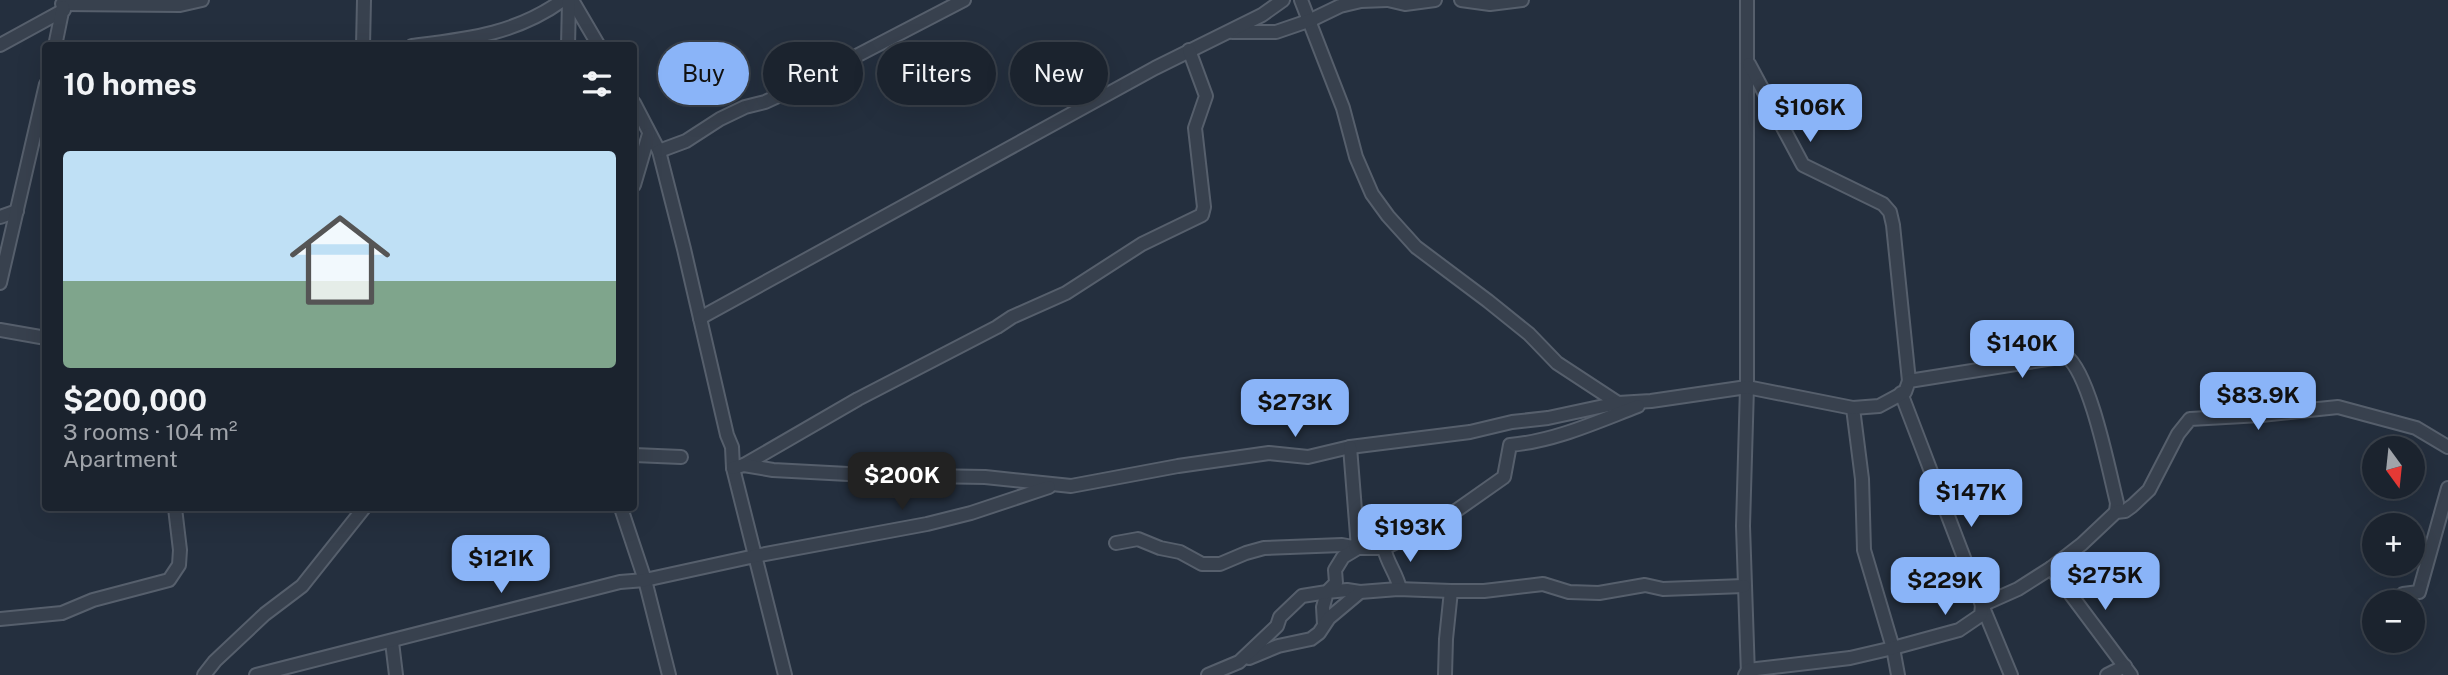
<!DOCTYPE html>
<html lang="en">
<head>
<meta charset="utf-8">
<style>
	body { margin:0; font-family:"Public Sans",sans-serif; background:#242b36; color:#f1f3f6; height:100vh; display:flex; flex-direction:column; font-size:26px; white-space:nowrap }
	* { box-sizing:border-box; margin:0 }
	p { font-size:23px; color:#a0a4aa }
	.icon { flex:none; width:38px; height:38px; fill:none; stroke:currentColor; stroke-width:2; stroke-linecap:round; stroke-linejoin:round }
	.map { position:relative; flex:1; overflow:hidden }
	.details { position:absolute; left:42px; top:42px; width:595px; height:469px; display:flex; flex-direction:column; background:#1b232e; border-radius:7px; box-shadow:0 7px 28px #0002,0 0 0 2px #39404a }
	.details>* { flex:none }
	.hud { position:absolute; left:658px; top:42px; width:665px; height:63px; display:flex; gap:14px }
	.needle { width:46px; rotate:165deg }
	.controls { position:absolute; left:2362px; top:436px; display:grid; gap:14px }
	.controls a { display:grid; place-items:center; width:63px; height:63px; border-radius:50%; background:#1b232e; box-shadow:0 7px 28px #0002,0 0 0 2px #39404a; font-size:35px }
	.price { position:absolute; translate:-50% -60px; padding:0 16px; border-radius:14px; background:#8ab4f8; color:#111; font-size:23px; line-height:46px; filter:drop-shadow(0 2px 4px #0008) }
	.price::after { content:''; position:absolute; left:50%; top:42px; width:21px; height:16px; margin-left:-10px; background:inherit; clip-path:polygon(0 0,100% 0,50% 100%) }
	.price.selected { background:#222; color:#fff }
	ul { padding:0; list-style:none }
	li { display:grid; align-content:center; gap:14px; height:371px; padding:0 21px }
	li+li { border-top:2px solid #39404a }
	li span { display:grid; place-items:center; height:217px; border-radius:7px; color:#555 }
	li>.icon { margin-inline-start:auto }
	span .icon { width:126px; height:126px; fill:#fffc; stroke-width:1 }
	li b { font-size:30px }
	h2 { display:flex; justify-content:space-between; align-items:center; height:84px; padding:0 21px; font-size:30px }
	.chip { padding:0 24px; border-radius:32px; background:#1b232e; box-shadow:0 7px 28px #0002,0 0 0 2px #39404a; font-size:24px; line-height:63px }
	.chip.selected { background:#8ab4f8; color:#111 }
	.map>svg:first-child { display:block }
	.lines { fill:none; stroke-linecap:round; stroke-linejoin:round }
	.minor-casing { stroke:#565f6c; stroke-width:16 }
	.minor { stroke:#38414e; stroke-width:12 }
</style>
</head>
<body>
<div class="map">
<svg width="2448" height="675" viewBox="0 0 2448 675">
	<rect width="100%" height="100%" fill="#242f3e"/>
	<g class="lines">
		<g class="minor-casing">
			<g id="minor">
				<path d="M572,0L599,46"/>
				<path d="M1301,0L1343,108L1356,157L1372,194L1388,216L1416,247L1488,301L1529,334L1557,363L1618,403"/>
				<path d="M1388,0L1405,4L1435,0"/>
				<path d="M1461,0L1490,4L1522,0"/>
				<path d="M1747,0V387L1743,526L1748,675"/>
				<path d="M62,4L180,5L202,0"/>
				<path d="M1232,32H1276L1311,20L1340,6L1361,1L1387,0"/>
				<path d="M0,45L64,10"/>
				<path d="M55,46L63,7"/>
				<path d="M363,46L364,0"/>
				<path d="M412,46C468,39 516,34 563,0"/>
				<path d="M568,46L569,0"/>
				<path d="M1749,64L1803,165L1883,204L1890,212L1893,225L1909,381"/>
				<path d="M634,103L659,151L684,249L727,435L732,447L733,468L785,675"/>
				<path d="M659,151L686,141L720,119L745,107L765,102L789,91L964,0"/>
				<path d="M634,185L649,134"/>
				<path d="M0,217L17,211"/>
				<path d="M0,283L46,84"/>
				<path d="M700,318L1155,68L1262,15L1283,0"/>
				<path d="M0,330L46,338"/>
				<path d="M1901,393L1982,605L2011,675"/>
				<path d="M1853,408L1862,479L1864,550L1893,648L1898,675"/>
				<path d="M634,455L681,457"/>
				<path d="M744,465L858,399L997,327L1012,317L1066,293L1142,244L1202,215L1204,207L1195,128L1206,96L1189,50"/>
				<path d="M733,468L744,465L773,470L867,475L985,477L1071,486L1178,466L1269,453L1308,457L1350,447L1470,432L1512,422L1548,418L1618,403L1651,401L1747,387L1853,408L1879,406L1905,392L1909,381L2066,356C2090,373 2109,471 2117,503L2116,512"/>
				<path d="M621,508L645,580L669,675"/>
				<path d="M1116,543L1138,539L1160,548L1180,552L1202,564H1220L1246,553L1264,548L1342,545L1358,548L1350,447"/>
				<path d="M1384,548C1387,563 1397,574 1400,589"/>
				<path d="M2051,568L2131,675"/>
				<path d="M2403,594L2419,592L2448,488"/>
				<path d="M0,619L62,613L93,600L169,580L179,565L180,550L175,508"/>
				<path d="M1324,624L1323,607L1327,592L1347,590L1360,592"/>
				<path d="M392,642L396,675"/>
				<path d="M1249,658L1278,646L1311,639L1319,633L1329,618L1360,592L1398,589L1451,591"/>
				<path d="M204,675L215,661L265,614L302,586L364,508"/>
				<path d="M256,675L620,582L645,580L755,556L927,524L971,513L1049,487"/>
				<path d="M1208,675L1239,662L1277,626L1280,617L1302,596L1327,592L1336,583L1335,570L1343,557L1358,548H1384L1440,522L1504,477L1510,445C1555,441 1596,422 1638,406"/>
				<path d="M1445,675L1446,639L1451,591H1484L1543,584L1569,592L1599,593L1645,585L1663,589L1744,586"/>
				<path d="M1745,675L1748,670L1850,658L1893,648L1959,630L1981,615L1982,605L2018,589L2051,568L2082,544L2116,512L2125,511L2132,506L2149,490L2178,434L2190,419L2261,415L2338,407L2416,428L2448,447"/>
				<path d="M2107,675L2125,666"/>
			</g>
		</g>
		<use href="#minor" class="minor"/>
	</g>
</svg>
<div class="controls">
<a><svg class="needle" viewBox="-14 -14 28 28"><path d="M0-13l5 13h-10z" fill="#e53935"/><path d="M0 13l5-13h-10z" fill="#a0a4aa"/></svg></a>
<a>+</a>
<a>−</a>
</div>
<b class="price" style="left:1810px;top:144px">$106K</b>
<b class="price" style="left:2022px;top:380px">$140K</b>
<b class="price" style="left:2258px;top:432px">$83.9K</b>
<b class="price" style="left:1295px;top:439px">$273K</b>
<b class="price selected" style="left:902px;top:512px">$200K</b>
<b class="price" style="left:1971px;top:529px">$147K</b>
<b class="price" style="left:1410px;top:564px">$193K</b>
<b class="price" style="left:501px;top:595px">$121K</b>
<b class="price" style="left:2105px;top:612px">$275K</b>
<b class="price" style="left:1945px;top:617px">$229K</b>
<div class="hud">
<a class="chip selected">Buy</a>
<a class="chip">Rent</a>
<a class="chip">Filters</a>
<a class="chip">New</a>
</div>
<section class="details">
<h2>10 homes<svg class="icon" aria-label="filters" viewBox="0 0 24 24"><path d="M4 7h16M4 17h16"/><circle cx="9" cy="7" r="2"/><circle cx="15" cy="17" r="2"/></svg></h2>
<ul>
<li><span style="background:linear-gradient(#bfe0f5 60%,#7fa58c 0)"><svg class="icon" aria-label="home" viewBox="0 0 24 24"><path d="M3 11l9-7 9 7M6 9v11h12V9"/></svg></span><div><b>$200,000</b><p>3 rooms · 104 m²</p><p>Apartment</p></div></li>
</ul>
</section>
</div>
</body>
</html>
